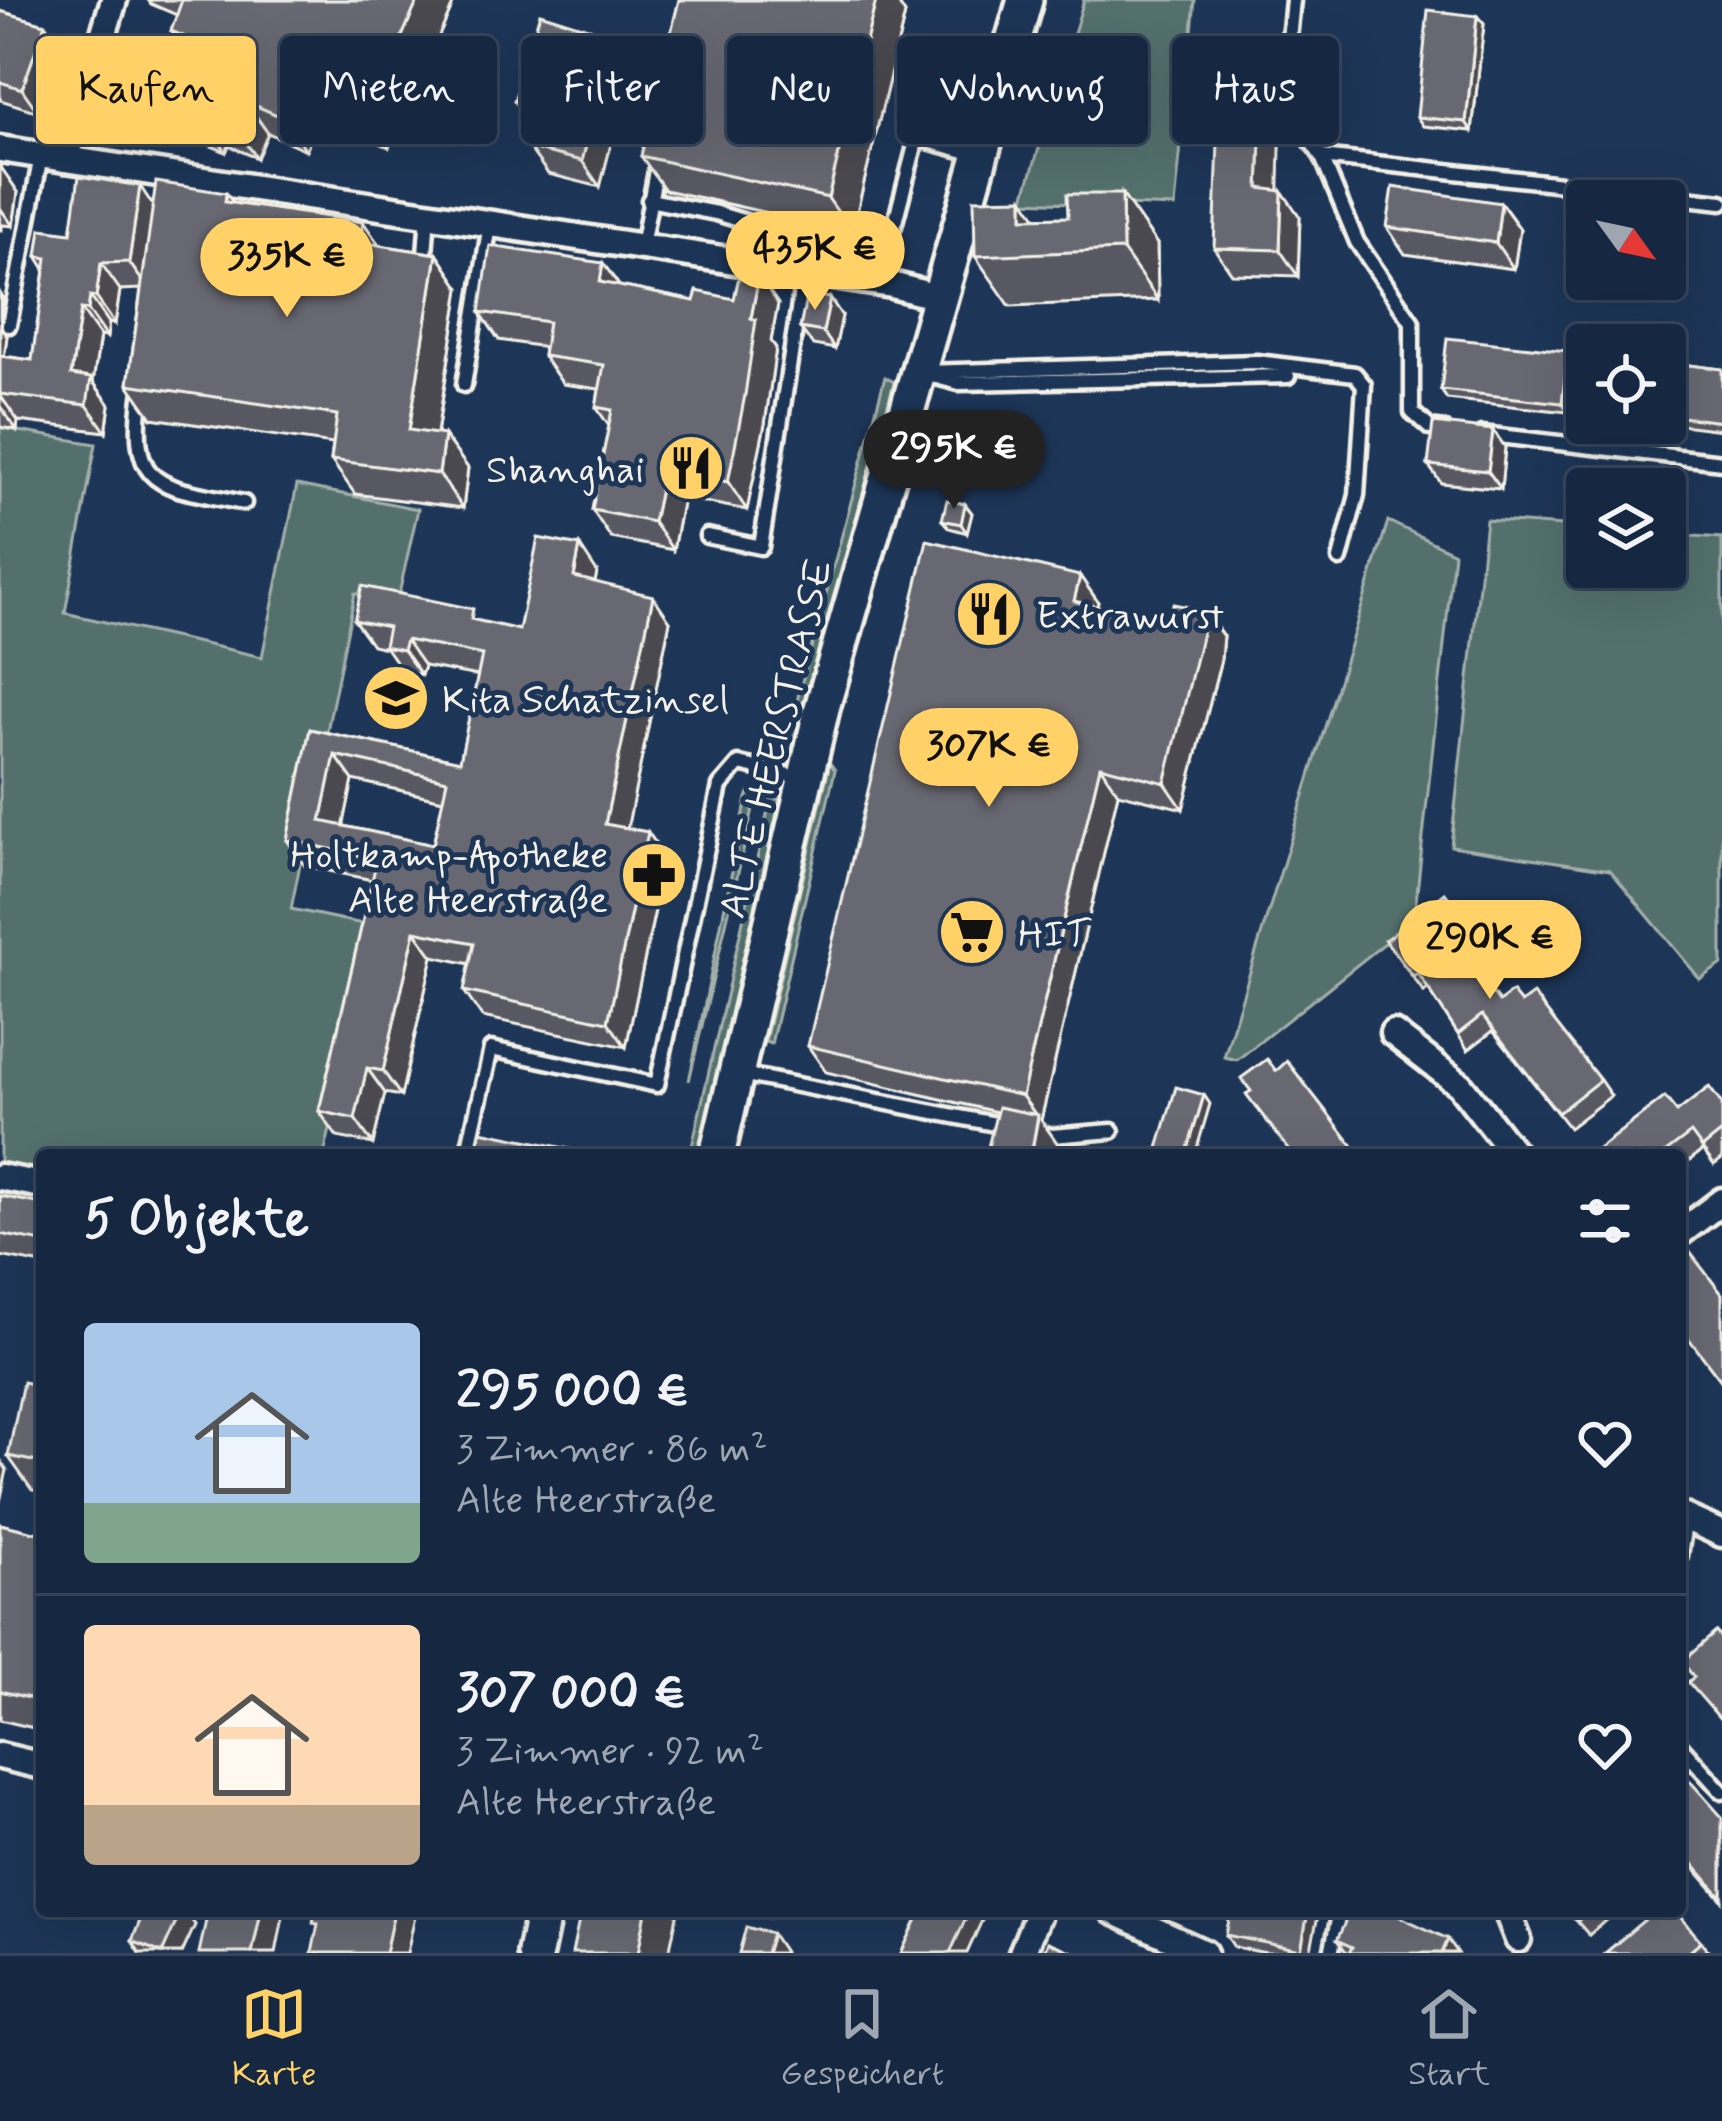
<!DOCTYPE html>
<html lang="de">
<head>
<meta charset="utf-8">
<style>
	body { margin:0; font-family:Mynerve,sans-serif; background:#1f3048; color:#f1f3f6; height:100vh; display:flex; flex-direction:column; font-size:45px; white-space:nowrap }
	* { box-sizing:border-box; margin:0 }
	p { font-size:39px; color:#9ea6b1 }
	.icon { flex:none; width:66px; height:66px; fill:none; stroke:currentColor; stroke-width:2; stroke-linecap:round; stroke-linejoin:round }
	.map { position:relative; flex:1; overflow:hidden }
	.side { position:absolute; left:36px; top:1149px; width:1650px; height:768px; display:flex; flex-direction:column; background:#162841; border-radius:12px; box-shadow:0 12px 48px #0002,0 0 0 3px #35445a }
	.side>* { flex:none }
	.guide { position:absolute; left:36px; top:36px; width:1650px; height:108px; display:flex; gap:24px }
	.needle { width:78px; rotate:123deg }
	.controls { position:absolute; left:1566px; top:180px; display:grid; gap:24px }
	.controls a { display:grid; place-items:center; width:120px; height:120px; border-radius:12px; background:#162841; box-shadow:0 12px 48px #0002,0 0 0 3px #35445a; font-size:60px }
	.price { position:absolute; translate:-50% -102px; padding:0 27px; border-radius:42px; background:#ffd166; color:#111; font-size:39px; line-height:78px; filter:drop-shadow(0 3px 6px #0008) }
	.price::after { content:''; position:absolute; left:50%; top:72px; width:36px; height:27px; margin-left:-18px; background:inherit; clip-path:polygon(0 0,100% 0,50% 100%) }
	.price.on { background:#222; color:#fff }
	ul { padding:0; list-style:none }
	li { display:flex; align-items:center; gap:36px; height:300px; padding:0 48px }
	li+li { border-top:3px solid #35445a }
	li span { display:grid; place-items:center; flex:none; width:336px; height:240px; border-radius:12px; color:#555 }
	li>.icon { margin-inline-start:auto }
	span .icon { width:144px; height:144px; fill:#fffc; stroke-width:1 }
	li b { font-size:51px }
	h2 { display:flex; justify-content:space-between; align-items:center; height:144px; padding:0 48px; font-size:51px }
	.tag { padding:0 42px; border-radius:12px; background:#162841; box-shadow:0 12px 48px #0002,0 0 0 3px #35445a; font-size:42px; line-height:108px }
	.tag.on { background:#ffd166; color:#111 }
	.dock { display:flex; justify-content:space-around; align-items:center; height:168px; border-top:3px solid #35445a; background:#162841; font-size:33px; color:#9ea6b1 }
	.dock a { display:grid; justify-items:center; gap:6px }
	.dock .on { color:#ffd166 }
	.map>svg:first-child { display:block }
	.green { fill:#536f6d; stroke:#a4b0aa; stroke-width:3 }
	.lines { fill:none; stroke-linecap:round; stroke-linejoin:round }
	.service-casing { stroke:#f4f1e8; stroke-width:21 }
	.minor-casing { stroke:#f4f1e8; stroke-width:33 }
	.tertiary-casing { stroke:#f4f1e8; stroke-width:42 }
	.service { stroke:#1d3557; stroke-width:12 }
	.minor { stroke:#1d3557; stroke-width:24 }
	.tertiary { stroke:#1d3557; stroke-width:33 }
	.wall { fill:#595962; stroke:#f4f1e8; stroke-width:3; fill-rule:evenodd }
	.shaded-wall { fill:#494950; stroke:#f4f1e8; stroke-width:3 }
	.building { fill:#686872; stroke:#f4f1e8; stroke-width:3; fill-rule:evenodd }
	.labels { text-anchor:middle; stroke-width:10; stroke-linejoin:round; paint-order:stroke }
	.poi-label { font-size:39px; fill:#f4f1e8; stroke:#1d3557; text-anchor:start }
	.street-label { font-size:39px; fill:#f4f1e8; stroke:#1d3557 }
</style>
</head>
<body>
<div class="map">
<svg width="1722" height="1953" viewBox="0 0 1722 1953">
	<rect width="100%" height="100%" fill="#1d3557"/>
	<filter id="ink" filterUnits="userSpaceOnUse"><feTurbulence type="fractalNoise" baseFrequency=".00833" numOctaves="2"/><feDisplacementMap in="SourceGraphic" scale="24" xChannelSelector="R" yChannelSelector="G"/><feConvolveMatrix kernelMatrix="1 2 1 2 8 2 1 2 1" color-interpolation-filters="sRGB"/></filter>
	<g filter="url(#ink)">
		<g class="green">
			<path d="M1084,0H1195L1175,207L1023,201Z"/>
			<path d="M885,377L894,382L795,740L788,737L800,689Z"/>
			<path d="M0,428L96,444L65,613L262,657L297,485L418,509L397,603L355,593L291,909L377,927L324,1155H42V1172L0,1163Z"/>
			<path d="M1486,520L1587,528V567H1665V534L1722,538V964L1700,979L1610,870L1451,846Z"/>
			<path d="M1388,521L1454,553L1414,920L1237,1060L1224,1057Z"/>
			<path d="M830,763L835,770L771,1044L765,1042Z"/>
			<path d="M757,792L689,1081L747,798L749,793Z"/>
			<path d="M771,797L780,800L698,1155H690Z"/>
		</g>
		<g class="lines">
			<g class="service-casing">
				<g id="service">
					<path d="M1293,0L1285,78L1300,126L1322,157L1357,242L1412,322V412L1430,428L1444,430"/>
					<path d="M1322,157L1722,202"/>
					<path d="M649,200L716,213L779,232L773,267"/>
					<path d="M779,232L873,246L894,226L917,138L980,155"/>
					<path d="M642,246L658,160"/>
					<path d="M424,267L428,214"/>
					<path d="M9,325L41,156"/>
					<path d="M924,372L1257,362L1355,374L1364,385L1357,495L1340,559"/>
					<path d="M925,374L959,383L1288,376"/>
					<path d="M464,385L490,224"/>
					<path d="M142,390C128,492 159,485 244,503"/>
					<path d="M1482,434L1722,462"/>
					<path d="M707,536L761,547L804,272"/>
					<path d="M736,1073L1005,1126"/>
					<path d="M1036,1133L1052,1136L1112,1131"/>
					<path d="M467,1155L491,1049L657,1085L720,786L739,764L803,778"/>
					<path d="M1680,1556L1686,1517"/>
					<path d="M1680,1745L1722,1792"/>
					<path d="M1331,1953L1340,1911"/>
				</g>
			</g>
			<g class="minor-casing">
				<g id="minor">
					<path d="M0,149L892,285L941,298"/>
					<path d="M65,159L114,0"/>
					<path d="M1393,1033L1460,1085L1515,1155"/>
					<path d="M0,1177L42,1185"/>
					<path d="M1680,1233L1722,1201"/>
					<path d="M1680,1515L1722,1534"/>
					<path d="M0,1756L42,1766"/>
					<path d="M1113,1911L1204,1953"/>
					<path d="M1507,1911L1518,1939"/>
					<path d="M1022,1953L1039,1911"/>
				</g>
			</g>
			<g class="tertiary-casing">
				<g id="tertiary">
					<path d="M717,1155L822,708L1025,0"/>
					<path d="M535,1953L544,1911"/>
				</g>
			</g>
			<use href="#service" class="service"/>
			<use href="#minor" class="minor"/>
			<use href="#tertiary" class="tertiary"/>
		</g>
		<g class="wall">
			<path d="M148,0H455L389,147L320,117L306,150L268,133L257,158L229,146L226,152L202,142L196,133L207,113L223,75L193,62L171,31L177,15L151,4Z"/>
			<path d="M679,0H896L905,14L852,232L665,190L641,156Z"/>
			<path d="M0,11L45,24L61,47L38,112L0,100Z"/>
			<path d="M1477,16L1484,24L1472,131L1423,126L1417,117Z"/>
			<path d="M610,55L591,117L611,144L600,187L548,174L529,148L535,128L514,101Z"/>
			<path d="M1263,90L1281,116L1278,190L1300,217L1298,276L1232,274L1214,248Z"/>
			<path d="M157,97L169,115L161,141L118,128L105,110Z"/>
			<path d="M0,166L18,192L13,226L2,225V230H0Z"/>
			<path d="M226,193L233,203L363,222L379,245L437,254L460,288L437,434L468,468L463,508L355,494L331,460L333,444L152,418L128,384L141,289L120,290L115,324L109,323L107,337L100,336L93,382L110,405L106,432L18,421L17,430L0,427V326L7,336L4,356L32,360L45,269L37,256L71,233L153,205Z"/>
			<path d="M1122,194L1157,244L1158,300L1010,306L975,256L1037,218L1068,217Z"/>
			<path d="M1501,203L1520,229L1514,269L1405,254L1387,227Z"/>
			<path d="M603,263L619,286L694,301L734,299L759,276L778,304L771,341L776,348L765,424L747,510L683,498L673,550L611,538L592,510L609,426L596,407L599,389L563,384L543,356L544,347L499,340L480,312Z"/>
			<path d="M842,316L835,349L813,345L800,328Z"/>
			<path d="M1568,351L1574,360L1568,412L1447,399L1441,390Z"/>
			<path d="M1665,362L1722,369V430L1665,423Z"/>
			<path d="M1505,447L1501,489L1441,483L1428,465Z"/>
			<path d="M965,504L972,513L967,533L949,528L942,520Z"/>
			<path d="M597,572L595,582L670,621L627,828L666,858L626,1047L482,1017L464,991L470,964L433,956L401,1096L385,1093L373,1144L337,1137L319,1111L372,880L305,866L287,840L310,729L460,761L478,676L424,666L421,675L402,671L386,648L372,645L354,620L482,622L519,630ZM353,780L443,800L433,845L343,826Z"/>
			<path d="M1080,576L1098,602L1097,606L1168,623L1204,610L1223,636L1221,659L1183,809L1118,793L1041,1120L1062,1150L996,1112L826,1072L808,1046Z"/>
			<path d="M1480,938L1491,954L1473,968L1499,1002L1521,1003L1600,1080L1611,1096L1569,1128L1493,1031L1468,1050L1428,988L1424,992L1385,940Z"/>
			<path d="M1722,1104V1159L1714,1165L1703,1150L1680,1168V1155H1590L1677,1112Z"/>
			<path d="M0,1196L42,1204V1264L0,1256Z"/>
			<path d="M42,1386V1492L32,1490L8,1456Z"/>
			<path d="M0,1524L42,1534V1730L0,1720Z"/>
			<path d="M1680,1789L1722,1817V1900L1680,1852Z"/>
			<path d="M144,1911H185L195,1925L182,1953H140L132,1941Z"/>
			<path d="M738,1911H772L770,1918Z"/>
			<path d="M1231,1911L1310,1953H1266L1234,1947L1226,1935Z"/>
			<path d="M1568,1911H1616L1589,1935Z"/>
			<path d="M1337,1940L1458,1953H1347Z"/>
			<path d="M1701,1941L1710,1953H1605Z"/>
		</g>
		<g class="shaded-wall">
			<path d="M418,0H455L389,147L367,116Z"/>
			<path d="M876,0H896L905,14L852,232L828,198Z"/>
			<path d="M1477,16L1484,24L1472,131L1466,122Z"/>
			<path d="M45,24L61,47L38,112L22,89Z"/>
			<path d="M591,29L610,55L585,137L567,111Z"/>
			<path d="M298,86L320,117L306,150L284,118Z"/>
			<path d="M1263,90L1281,116L1278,214L1259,188Z"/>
			<path d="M157,97L169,115L161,141L148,123Z"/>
			<path d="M245,101L268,133L257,158L235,127Z"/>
			<path d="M593,118L611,144L600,187L582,161Z"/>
			<path d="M222,137L229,146L226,152L220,143Z"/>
			<path d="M0,166L18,192L13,226L0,208Z"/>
			<path d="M140,186L158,213L148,289L129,262Z"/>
			<path d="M1282,191L1300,217L1298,276L1280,250Z"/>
			<path d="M1122,194L1157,244L1158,300L1123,250Z"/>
			<path d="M1023,198L1058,248L1023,218Z"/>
			<path d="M1501,203L1520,229L1514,269L1496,243Z"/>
			<path d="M363,222L387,256L360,242Z"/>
			<path d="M437,254L460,288L432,464L409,430Z"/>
			<path d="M101,263L120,290L115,324L96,297Z"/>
			<path d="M603,263L623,291L600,282Z"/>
			<path d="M759,276L778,304L771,341L776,348L765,424L747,510L728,482L751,318Z"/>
			<path d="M0,293L3,298L0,320Z"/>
			<path d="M90,296L109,323L107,337L88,310Z"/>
			<path d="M830,298L842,316L835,349L823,332Z"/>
			<path d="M81,309L100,336L93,382L110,405L106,432L87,405L71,375Z"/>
			<path d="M0,326L7,336L1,380L0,379Z"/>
			<path d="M1568,351L1574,360L1568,412L1562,403Z"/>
			<path d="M0,395L18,421L17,430L0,406Z"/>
			<path d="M1493,430L1505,447L1501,489L1488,471Z"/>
			<path d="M444,435L468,468L463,508L439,474Z"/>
			<path d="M664,470L683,498L673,550L653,522Z"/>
			<path d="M965,504L972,513L967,533L961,524Z"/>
			<path d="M580,546L597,572L591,603L574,577Z"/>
			<path d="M1080,576L1098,602L1092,627L1074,601Z"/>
			<path d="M653,596L670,621L623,849L605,824Z"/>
			<path d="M1204,610L1223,636L1221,659L1183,809L1165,783Z"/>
			<path d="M406,640L424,666L421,675L403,650Z"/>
			<path d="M335,755L353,780L339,847L321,821Z"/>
			<path d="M1100,766L1118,793L1041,1120L1062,1150L1061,1155H1031L1038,1118L1022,1096Z"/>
			<path d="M648,832L666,858L626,1047L608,1022Z"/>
			<path d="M415,931L433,956L401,1096L383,1071Z"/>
			<path d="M367,1068L385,1093L373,1144L355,1119Z"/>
			<path d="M1204,1095L1210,1104L1195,1155H1186Z"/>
			<path d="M0,1459L7,1470L0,1502Z"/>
			<path d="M181,1911H185L195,1925L182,1953H162Z"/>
			<path d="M261,1911H284L276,1953H252Z"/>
			<path d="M394,1911H416L407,1953H385Z"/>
			<path d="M646,1911H678L669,1953H638Z"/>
			<path d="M969,1911H983L985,1914L967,1953H950Z"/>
			<path d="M1308,1911H1319L1310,1953H1303L1301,1950Z"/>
			<path d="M772,1934L784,1952V1953H766Z"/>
			<path d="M1448,1939L1458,1953H1442Z"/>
		</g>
		<g class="building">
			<path d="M182,0H418L367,116L298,86L284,118L245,101L235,127L207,114L230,56L171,31Z"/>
			<path d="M679,0H876L828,198L641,156Z"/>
			<path d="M1428,10L1477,16L1466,122L1417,117Z"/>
			<path d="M0,11L45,24L22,89L0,82Z"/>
			<path d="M540,13L591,29L567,111L593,118L582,161L529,148L540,109L514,101Z"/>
			<path d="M113,84L157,97L148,123L105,110Z"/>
			<path d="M1220,89L1263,90L1259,188L1282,191L1280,250L1214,248Z"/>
			<path d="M205,112L222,137L220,143L196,133Z"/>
			<path d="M79,176L140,186L129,262L101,263L96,297L90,296L88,310L81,309L71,375L91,378L87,405L0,394V356L32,360L47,258L37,256L41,229L71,233Z"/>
			<path d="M156,182L226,193L225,202L363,222L360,242L437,254L409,430L444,435L439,474L331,460L337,415L128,384Z"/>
			<path d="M1393,187L1501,203L1496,243L1387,227Z"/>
			<path d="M1067,194H1122L1123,250L975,256L974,199L1023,198V218L1068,217Z"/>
			<path d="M490,246L603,263L600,282L694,301L697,291L734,299L740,272L759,276L751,318L756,320L745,395L728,482L664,470L653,522L592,510L612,410L596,407L604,365L543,356L548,322L480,312Z"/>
			<path d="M807,294L830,298L823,332L800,328Z"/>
			<path d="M1447,338L1568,351L1562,403L1441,390Z"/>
			<path d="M1665,362L1722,369V422L1665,415Z"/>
			<path d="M1433,423L1493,430L1488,471L1428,465Z"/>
			<path d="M947,500L965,504L961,524L942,520Z"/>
			<path d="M538,538L580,546L574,577L653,596L605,824L648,832L608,1022L464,991L474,943L415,931L383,1071L367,1068L355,1119L319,1111L377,859L287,840L310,729L460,761L482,655L406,640L403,650L384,646L388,627L354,620L362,586L473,609L471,619L519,630ZM335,755L447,780L433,845L321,821Z"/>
			<path d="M927,540L1080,576L1074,601L1168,623L1173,604L1204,610L1202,633L1165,783L1100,766L1022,1096L808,1046Z"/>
			<path d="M1445,893L1480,938L1462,953L1499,1002L1512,992L1521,1003L1533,994L1600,1080L1558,1113L1482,1015L1458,1034L1418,973L1413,976L1385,940Z"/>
			<path d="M1267,1059L1276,1071L1287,1061L1360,1155H1293L1246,1094L1251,1091L1241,1078Z"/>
			<path d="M1176,1087L1204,1095L1186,1155H1156Z"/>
			<path d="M1709,1087L1722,1104V1132L1702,1148L1691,1133L1662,1155H1590L1665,1097L1677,1112Z"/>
			<path d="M998,1107L1038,1115L1031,1155H986Z"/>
			<path d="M481,1131L599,1155H476Z"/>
			<path d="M0,1196L42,1204V1242L0,1234Z"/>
			<path d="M1686,1247L1722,1294V1382L1680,1327V1252Z"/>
			<path d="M23,1382L42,1386V1463L8,1456Z"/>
			<path d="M0,1524L42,1534V1701L0,1691Z"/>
			<path d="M1716,1632L1722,1639V1721L1688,1682L1694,1677L1682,1662Z"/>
			<path d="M1689,1780L1722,1817V1897L1680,1849V1789Z"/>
			<path d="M144,1911H181L162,1953L132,1941Z"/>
			<path d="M208,1911H261L252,1953H199Z"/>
			<path d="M315,1911H394L385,1953H312L318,1924L313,1923Z"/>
			<path d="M581,1911H646L638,1953H572Z"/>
			<path d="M921,1911H969L950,1953H901Z"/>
			<path d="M1231,1911H1308L1301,1950L1226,1935Z"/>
			<path d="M1350,1911L1364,1917L1367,1911H1387L1448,1939L1442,1953H1349L1352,1947L1337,1940Z"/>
			<path d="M1571,1911H1589L1579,1920Z"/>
			<path d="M1655,1911H1675L1701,1941L1687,1953H1605Z"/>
			<path d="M746,1927L772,1934L766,1953H739Z"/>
			<path d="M1048,1942L1075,1953H1043Z"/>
		</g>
	</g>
	<defs>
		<g id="restaurant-disc" transform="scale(3.45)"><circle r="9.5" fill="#ffd166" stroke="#1d3557"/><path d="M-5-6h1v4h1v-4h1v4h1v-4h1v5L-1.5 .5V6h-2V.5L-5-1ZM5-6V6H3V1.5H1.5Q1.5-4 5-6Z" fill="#111"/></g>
		<g id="school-disc" transform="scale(3.45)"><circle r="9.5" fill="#ffd166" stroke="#1d3557"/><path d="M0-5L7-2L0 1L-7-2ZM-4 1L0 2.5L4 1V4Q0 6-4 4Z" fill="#111"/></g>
		<g id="pharmacy-disc" transform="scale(3.45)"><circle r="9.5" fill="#ffd166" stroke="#1d3557"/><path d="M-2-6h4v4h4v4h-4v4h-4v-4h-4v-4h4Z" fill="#111"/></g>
		<g id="supermarket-disc" transform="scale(3.45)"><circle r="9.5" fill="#ffd166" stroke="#1d3557"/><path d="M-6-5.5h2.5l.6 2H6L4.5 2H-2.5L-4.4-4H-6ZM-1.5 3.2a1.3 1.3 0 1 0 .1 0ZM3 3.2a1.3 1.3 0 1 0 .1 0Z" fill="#111"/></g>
	</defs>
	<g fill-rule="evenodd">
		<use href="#restaurant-disc" x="691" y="468"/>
		<use href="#restaurant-disc" x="989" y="614"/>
		<use href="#school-disc" x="396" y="698"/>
		<use href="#pharmacy-disc" x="654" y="875"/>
		<use href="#supermarket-disc" x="972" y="932"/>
	</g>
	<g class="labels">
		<g class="poi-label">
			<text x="644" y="482" text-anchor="end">Shanghai</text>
			<text x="1036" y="628">Extrawurst</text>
			<text x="442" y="712">Kita Schatzinsel</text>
			<text x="608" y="867" text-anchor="end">Holtkamp-Apotheke<tspan x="608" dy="45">Alte Heerstraße</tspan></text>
			<text x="1018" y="946">HIT</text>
		</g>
		<g class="street-label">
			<text transform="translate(774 738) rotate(-76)" y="14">ALTE HEERSTRASSE</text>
		</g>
	</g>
</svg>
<div class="controls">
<a><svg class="needle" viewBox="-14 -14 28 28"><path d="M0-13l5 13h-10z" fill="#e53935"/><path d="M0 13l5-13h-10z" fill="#9ea6b1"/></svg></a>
<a><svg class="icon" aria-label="locate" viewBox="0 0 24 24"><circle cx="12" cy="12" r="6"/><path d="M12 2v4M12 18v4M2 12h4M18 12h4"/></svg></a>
<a><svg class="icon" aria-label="layers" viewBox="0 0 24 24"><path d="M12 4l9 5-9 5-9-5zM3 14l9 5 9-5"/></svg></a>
</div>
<b class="price" style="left:815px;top:313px">435K €</b>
<b class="price" style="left:287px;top:320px">335K €</b>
<b class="price on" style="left:954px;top:512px">295K €</b>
<b class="price" style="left:989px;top:810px">307K €</b>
<b class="price" style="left:1490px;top:1002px">290K €</b>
<div class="guide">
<a class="tag on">Kaufen</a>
<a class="tag">Mieten</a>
<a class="tag">Filter</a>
<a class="tag">Neu</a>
<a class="tag">Wohnung</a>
<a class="tag">Haus</a>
</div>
<section class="side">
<h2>5 Objekte<svg class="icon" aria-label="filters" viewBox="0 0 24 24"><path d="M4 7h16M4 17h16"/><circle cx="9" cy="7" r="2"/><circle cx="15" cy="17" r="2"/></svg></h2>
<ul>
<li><span style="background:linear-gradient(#a9c7e8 75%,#7fa58c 0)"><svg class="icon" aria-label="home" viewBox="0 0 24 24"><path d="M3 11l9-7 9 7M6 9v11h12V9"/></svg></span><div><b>295 000 €</b><p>3 Zimmer · 86 m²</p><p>Alte Heerstraße</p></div><svg class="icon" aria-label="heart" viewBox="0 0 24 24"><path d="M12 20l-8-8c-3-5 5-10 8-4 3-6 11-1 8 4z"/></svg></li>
<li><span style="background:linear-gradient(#ffd9b3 75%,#b9a48a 0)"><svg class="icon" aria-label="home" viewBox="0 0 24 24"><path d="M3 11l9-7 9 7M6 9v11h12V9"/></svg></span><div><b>307 000 €</b><p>3 Zimmer · 92 m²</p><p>Alte Heerstraße</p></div><svg class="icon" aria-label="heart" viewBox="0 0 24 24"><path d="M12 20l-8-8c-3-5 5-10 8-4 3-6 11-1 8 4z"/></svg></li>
</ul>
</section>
</div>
<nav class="dock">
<a class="on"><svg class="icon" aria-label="map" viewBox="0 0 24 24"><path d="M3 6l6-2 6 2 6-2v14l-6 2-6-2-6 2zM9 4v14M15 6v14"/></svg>Karte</a>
<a><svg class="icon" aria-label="saved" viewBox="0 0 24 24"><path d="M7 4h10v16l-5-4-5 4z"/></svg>Gespeichert</a>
<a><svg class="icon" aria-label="home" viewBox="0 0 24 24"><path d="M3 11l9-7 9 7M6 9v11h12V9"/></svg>Start</a>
</nav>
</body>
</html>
